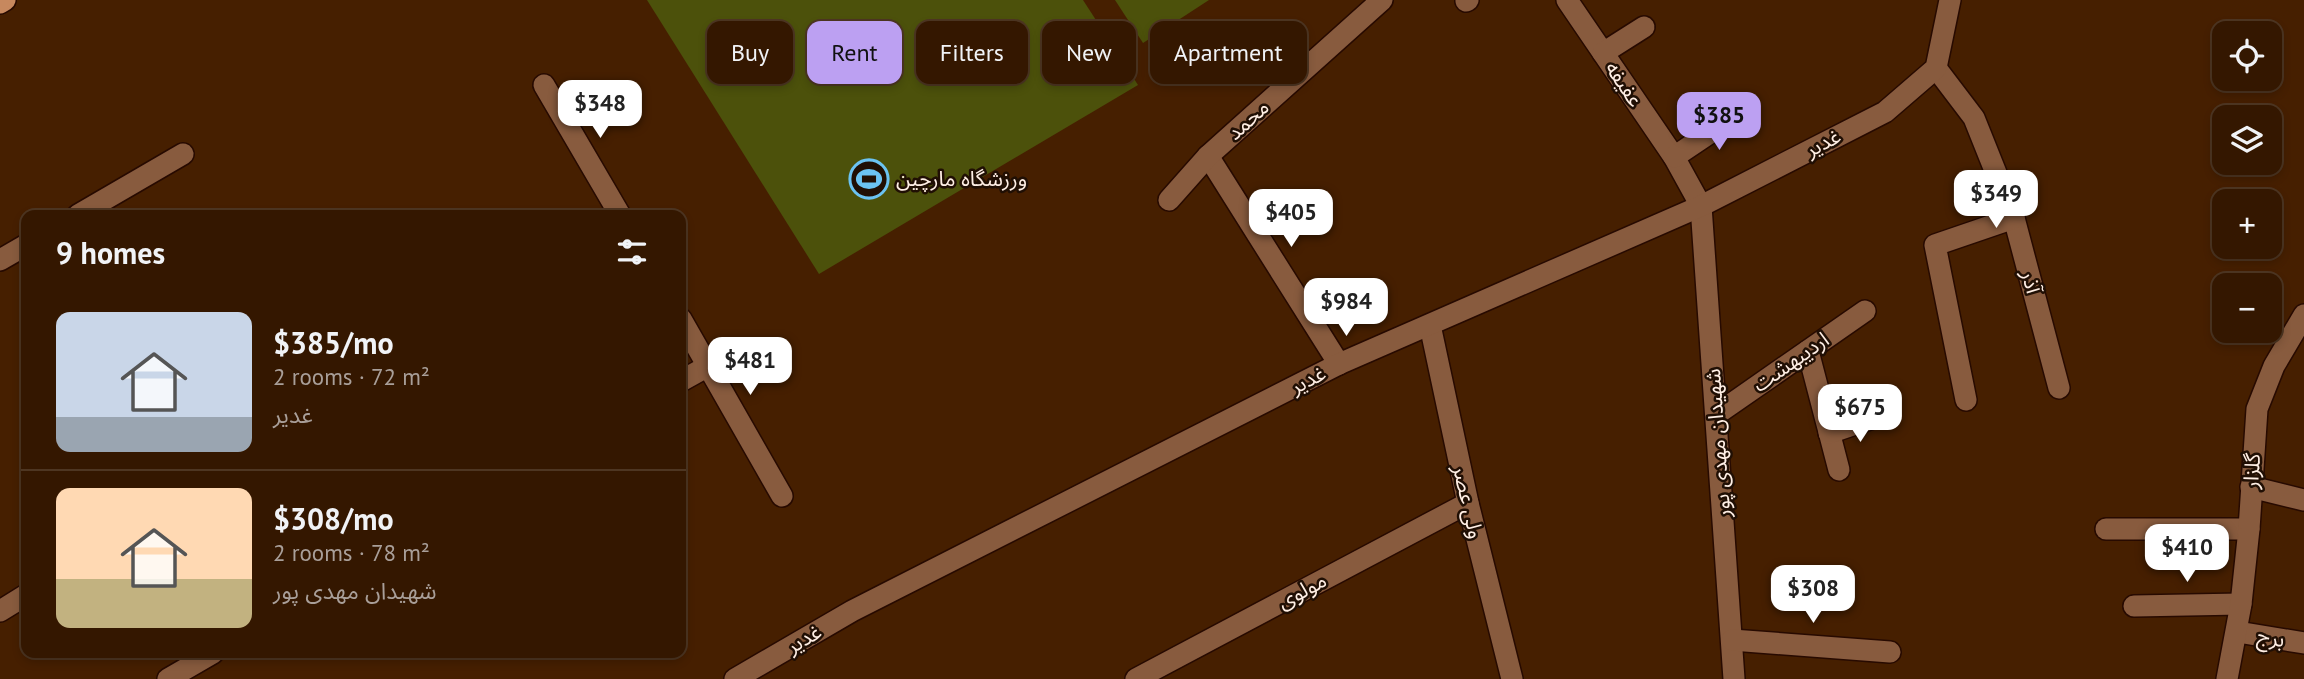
<!DOCTYPE html>
<html lang="en">
<head>
<meta charset="utf-8">
<style>
	body { margin:0; font-family:"PT Sans","Noto Sans Arabic",sans-serif; background:#3c200a; color:#f1f3f6; height:100vh; display:flex; flex-direction:column; font-size:26px; white-space:nowrap }
	* { box-sizing:border-box; margin:0 }
	p { font-size:23px; color:#a99f99 }
	.icon { flex:none; width:38px; height:38px; fill:none; stroke:currentColor; stroke-width:2; stroke-linecap:round; stroke-linejoin:round }
	.map { position:relative; flex:1; overflow:hidden }
	.drawer { position:absolute; left:21px; top:210px; width:665px; height:448px; display:flex; flex-direction:column; background:#341700; border-radius:14px; box-shadow:0 4px 10px #0003,0 0 0 2px #4e3622 }
	.drawer>* { flex:none }
	.top-card { position:absolute; left:707px; top:21px; width:665px; height:63px; display:flex; gap:14px }
	.controls { position:absolute; left:2212px; top:21px; display:grid; gap:14px }
	.controls a { display:grid; place-items:center; width:70px; height:70px; border-radius:14px; background:#341700; box-shadow:0 4px 10px #0003,0 0 0 2px #4e3622; font-size:35px }
	.price { position:absolute; translate:-50% -60px; padding:0 16px; border-radius:14px; background:#fff; color:#222; font-size:23px; line-height:46px; filter:drop-shadow(0 2px 4px #0008) }
	.price::after { content:''; position:absolute; left:50%; top:42px; width:21px; height:16px; margin-left:-10px; background:inherit; clip-path:polygon(0 0,100% 0,50% 100%) }
	.price.selected { background:#bca0f2; color:#111 }
	ul { padding:0; list-style:none }
	li { display:flex; align-items:center; gap:21px; height:175px; padding:0 35px }
	li+li { border-top:2px solid #4e3622 }
	li span { display:grid; place-items:center; flex:none; width:196px; height:140px; border-radius:14px; color:#555 }
	li>.icon { margin-inline-start:auto }
	span .icon { width:84px; height:84px; fill:#fffc; stroke-width:1 }
	li b { font-size:30px }
	h2 { display:flex; justify-content:space-between; align-items:center; height:84px; padding:0 35px; font-size:30px }
	.chip { padding:0 24px; border-radius:14px; background:#341700; box-shadow:0 4px 10px #0003,0 0 0 2px #4e3622; font-size:24px; line-height:63px }
	.chip.selected { background:#bca0f2; color:#111 }
	.map>svg:first-child { display:block }
	.pitch { fill:#4c510b }
	.lines { fill:none; stroke-linecap:round; stroke-linejoin:round }
	.minor-casing { stroke:#270a00; stroke-width:24 }
	.major-casing { stroke:#270a00; stroke-width:24 }
	.minor { stroke:#885b3e; stroke-width:21 }
	.major { stroke:#c7885e; stroke-width:21 }
	.labels { text-anchor:middle; stroke-width:5; stroke-linejoin:round; paint-order:stroke }
	.street-label { font-size:21px; fill:#ffefe5; stroke:#200f04 }
	.poi-label { font-size:21px; fill:#ffefe5; stroke:#200f04; text-anchor:start }
</style>
</head>
<body>
<div class="map">
<svg width="2304" height="679" viewBox="0 0 2304 679">
	<rect width="100%" height="100%" fill="#461f00"/>
	<g class="pitch">
		<path d="M647,0H1083L1138,85L819,274Z"/>
		<path d="M1115,0H1209L1143,43Z"/>
	</g>
	<g class="lines">
		<g class="minor-casing">
			<g id="minor">
				<path d="M1567,0L1674,157L1701,206L1734,679"/>
				<path d="M1466,1L1468,0"/>
				<path d="M1603,53L1644,27"/>
				<path d="M1936,68L1974,118L2014,218L2059,388"/>
				<path d="M544,85L620,215"/>
				<path d="M1208,156L1339,364"/>
				<path d="M1674,157L1741,112"/>
				<path d="M1169,200L1208,156L1382,0"/>
				<path d="M78,215L183,154"/>
				<path d="M0,260L26,245"/>
				<path d="M681,319L782,496"/>
				<path d="M1430,325L1468,503L1512,679"/>
				<path d="M1808,351L1839,470"/>
				<path d="M681,381L708,366"/>
				<path d="M1966,400L1935,245L2014,218"/>
				<path d="M1717,414L1865,311"/>
				<path d="M1829,433L1879,416"/>
				<path d="M2251,487L2304,500"/>
				<path d="M2106,529H2249"/>
				<path d="M2134,606L2241,604"/>
				<path d="M0,611L26,595"/>
				<path d="M2238,632L2304,643"/>
				<path d="M1732,640L1890,652"/>
				<path d="M168,679L213,653"/>
				<path d="M735,679L852,611L1339,364L1701,206L1885,112L1936,68L1950,0"/>
				<path d="M1136,679L1468,503"/>
				<path d="M2227,679L2241,604L2249,529L2257,409L2274,366L2304,315"/>
			</g>
		</g>
		<g class="major-casing">
			<path id="major" d="M0,3L5,0"/>
		</g>
		<use href="#minor" class="minor"/>
		<use href="#major" class="major"/>
	</g>
	<defs>
		<g id="stadium-ring" transform="scale(2.0125)"><circle r="9.5" fill="#200f04" stroke="#6bc3f2" stroke-width="1.5"/><path d="M0-5a6.5 5 0 1 0 0 10a6.5 5 0 1 0 0-10ZM-3.5-1.8h7v3.6h-7Z" fill="#6bc3f2"/></g>
	</defs>
	<g fill-rule="evenodd">
		<use href="#stadium-ring" x="869" y="179"/>
	</g>
	<g class="labels">
		<g class="street-label">
			<text transform="translate(1624 84) rotate(56)" y="7">عفیفه</text>
			<text transform="translate(1248 120) rotate(-42)" y="7">محمد</text>
			<text transform="translate(1823 143) rotate(-27)" y="7">غدیر</text>
			<text transform="translate(2031 282) rotate(75)" y="7">آذر</text>
			<text transform="translate(1791 362) rotate(-35)" y="7">اردیبهشت</text>
			<text transform="translate(1308 380) rotate(-27)" y="7">غدیر</text>
			<text transform="translate(1718 443) rotate(-94)" y="7">شهیدان مهدی پور</text>
			<text transform="translate(2252 471) rotate(-86)" y="7">گلزار</text>
			<text transform="translate(1468 502) rotate(77)" y="7">ولی عصر</text>
			<text transform="translate(1302 591) rotate(-28)" y="7">مولوی</text>
			<text transform="translate(2271 638) rotate(10)" y="7">برج</text>
			<text transform="translate(804 639) rotate(-30)" y="7">غدیر</text>
		</g>
		<g class="poi-label">
			<text x="896" y="186">ورزشگاه مارچین</text>
		</g>
	</g>
</svg>
<div class="controls">
<a><svg class="icon" aria-label="locate" viewBox="0 0 24 24"><circle cx="12" cy="12" r="6"/><path d="M12 2v4M12 18v4M2 12h4M18 12h4"/></svg></a>
<a><svg class="icon" aria-label="layers" viewBox="0 0 24 24"><path d="M12 4l9 5-9 5-9-5zM3 14l9 5 9-5"/></svg></a>
<a>+</a>
<a>−</a>
</div>
<b class="price" style="left:600px;top:140px">$348</b>
<b class="price selected" style="left:1719px;top:152px">$385</b>
<b class="price" style="left:1996px;top:230px">$349</b>
<b class="price" style="left:1291px;top:249px">$405</b>
<b class="price" style="left:1346px;top:338px">$984</b>
<b class="price" style="left:750px;top:397px">$481</b>
<b class="price" style="left:1860px;top:444px">$675</b>
<b class="price" style="left:2187px;top:584px">$410</b>
<b class="price" style="left:1813px;top:625px">$308</b>
<div class="top-card">
<a class="chip">Buy</a>
<a class="chip selected">Rent</a>
<a class="chip">Filters</a>
<a class="chip">New</a>
<a class="chip">Apartment</a>
</div>
<section class="drawer">
<h2>9 homes<svg class="icon" aria-label="filters" viewBox="0 0 24 24"><path d="M4 7h16M4 17h16"/><circle cx="9" cy="7" r="2"/><circle cx="15" cy="17" r="2"/></svg></h2>
<ul>
<li><span style="background:linear-gradient(#c9d6e8 75%,#9aa5b1 0)"><svg class="icon" aria-label="home" viewBox="0 0 24 24"><path d="M3 11l9-7 9 7M6 9v11h12V9"/></svg></span><div><b>$385/mo</b><p>2 rooms · 72 m²</p><p>غدیر</p></div></li>
<li><span style="background:linear-gradient(#ffd9b3 65%,#c2b280 0)"><svg class="icon" aria-label="home" viewBox="0 0 24 24"><path d="M3 11l9-7 9 7M6 9v11h12V9"/></svg></span><div><b>$308/mo</b><p>2 rooms · 78 m²</p><p>شهیدان مهدی پور</p></div></li>
</ul>
</section>
</div>
</body>
</html>
